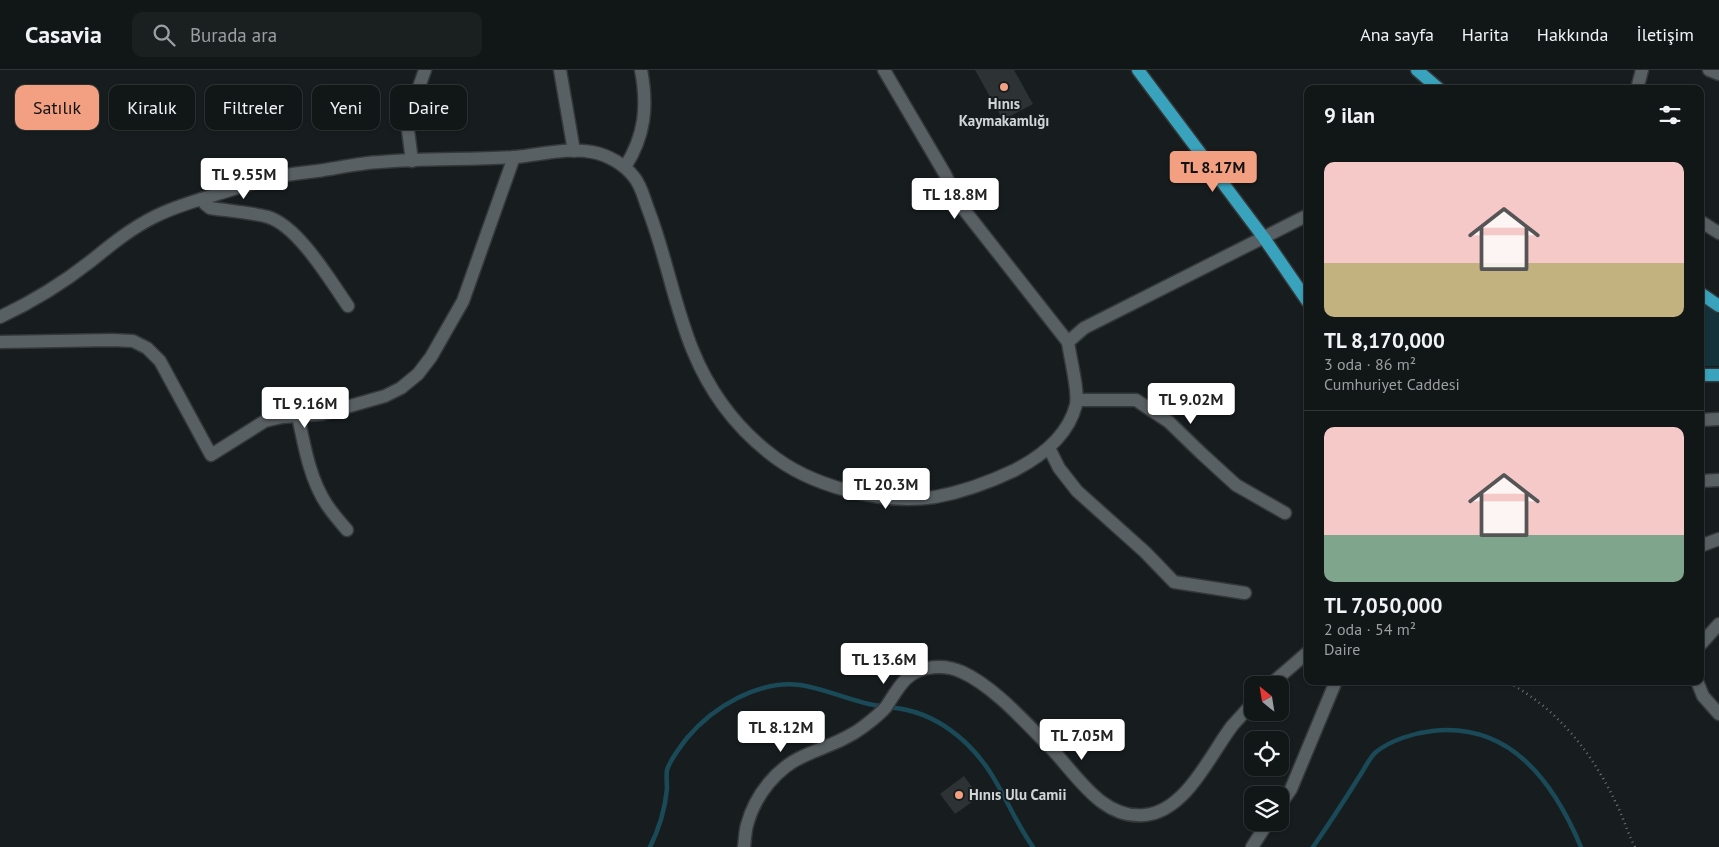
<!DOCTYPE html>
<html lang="tr">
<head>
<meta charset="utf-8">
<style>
	body { margin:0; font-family:"PT Sans",sans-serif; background:#1a1f20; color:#f1f3f6; height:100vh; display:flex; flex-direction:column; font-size:19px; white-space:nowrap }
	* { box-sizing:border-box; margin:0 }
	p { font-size:16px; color:#9c9fa1 }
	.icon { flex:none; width:28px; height:28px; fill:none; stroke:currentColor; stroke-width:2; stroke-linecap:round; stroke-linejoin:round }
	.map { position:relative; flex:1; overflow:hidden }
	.drawer { position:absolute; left:1304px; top:15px; width:400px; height:600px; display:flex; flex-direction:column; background:#111617; border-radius:10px; box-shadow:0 1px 4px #0004,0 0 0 1px #303536 }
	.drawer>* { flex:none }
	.banner { position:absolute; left:15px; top:15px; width:475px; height:45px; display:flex; gap:10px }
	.needle { width:32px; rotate:330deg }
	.buttons { position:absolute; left:1244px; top:606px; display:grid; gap:10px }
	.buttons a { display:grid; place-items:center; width:45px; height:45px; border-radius:10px; background:#111617; box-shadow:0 1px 4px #0004,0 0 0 1px #303536; font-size:25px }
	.price { position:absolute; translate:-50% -42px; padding:0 11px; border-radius:5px; background:#fff; color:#222; font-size:16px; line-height:32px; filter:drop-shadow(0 1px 2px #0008) }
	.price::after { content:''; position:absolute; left:50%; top:30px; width:15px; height:11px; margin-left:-8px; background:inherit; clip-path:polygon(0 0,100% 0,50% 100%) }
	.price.current { background:#f3a082; color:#111 }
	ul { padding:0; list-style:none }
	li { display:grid; align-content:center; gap:10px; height:265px; padding:0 20px }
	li+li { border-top:1px solid #303536 }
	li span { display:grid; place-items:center; height:155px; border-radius:10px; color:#555 }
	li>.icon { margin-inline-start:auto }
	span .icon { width:90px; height:90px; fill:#fffc; stroke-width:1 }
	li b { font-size:21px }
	h2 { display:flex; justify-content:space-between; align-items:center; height:60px; padding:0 20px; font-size:21px }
	.tag { padding:0 18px; border-radius:10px; background:#111617; box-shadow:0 1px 4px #0004,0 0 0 1px #303536; font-size:18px; line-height:45px }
	.tag.current { background:#f3a082; color:#111 }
	header { display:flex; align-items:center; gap:30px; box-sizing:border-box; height:70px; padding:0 25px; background:#111617; border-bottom:1px solid #303536 }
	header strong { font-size:24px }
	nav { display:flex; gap:28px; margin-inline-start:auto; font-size:18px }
	.search { width:350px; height:45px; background:#1a1f20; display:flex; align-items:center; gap:12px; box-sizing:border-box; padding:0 18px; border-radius:10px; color:#9c9fa1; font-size:19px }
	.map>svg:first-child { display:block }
	.green { fill:#15323b }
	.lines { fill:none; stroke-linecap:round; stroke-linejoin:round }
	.stream { stroke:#1a4a58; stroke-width:4.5 }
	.building { fill:#2d3335 }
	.minor-casing { stroke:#35383a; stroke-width:15 }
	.major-casing { stroke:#35383a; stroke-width:15 }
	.path { stroke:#6e7375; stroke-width:2.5; stroke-dasharray:1 4; stroke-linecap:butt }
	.minor { stroke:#596063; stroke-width:12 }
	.major { stroke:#39a3bd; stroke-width:12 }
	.poi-dot { fill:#f3a082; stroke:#171d1f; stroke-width:2 }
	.labels { text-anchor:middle; stroke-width:4; stroke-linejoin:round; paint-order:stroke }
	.poi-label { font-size:15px; font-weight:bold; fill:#d1d5d7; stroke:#171d1f }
</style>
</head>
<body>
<header>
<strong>Casavia</strong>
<div class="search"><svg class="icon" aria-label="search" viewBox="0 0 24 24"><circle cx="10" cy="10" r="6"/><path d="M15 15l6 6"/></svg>Burada ara</div>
<nav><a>Ana sayfa</a><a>Harita</a><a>Hakkında</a><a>İletişim</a></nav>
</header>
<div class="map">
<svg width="1719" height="777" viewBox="0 0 1719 777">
	<rect width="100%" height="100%" fill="#171d1f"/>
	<path class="green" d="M1700,230L1719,245V296H1700Z"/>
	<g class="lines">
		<g class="stream">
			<path d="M650,777C659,759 665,739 667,719C667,713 666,706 667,700C670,690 680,677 687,668C713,637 758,610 800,615C822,618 846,629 869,634C882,637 894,637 907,640C929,645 949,657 966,673C999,704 1008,742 1033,777"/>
			<path d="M1313,777C1329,754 1344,731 1359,707C1364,700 1369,688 1376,682C1391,670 1414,663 1432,661C1511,652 1554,713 1581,777"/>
		</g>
	</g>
	<g class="building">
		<path d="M975,0H1014L1033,34L1003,50Z"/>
		<path d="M964,706L979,727L955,744L940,724Z"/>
	</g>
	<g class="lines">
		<g class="minor-casing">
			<g id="minor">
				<path d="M560,0L574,81"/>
				<path d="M884,0L945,104L958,132L1068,272"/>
				<path d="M1709,0L1719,4"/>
				<path d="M1637,19L1642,0"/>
				<path d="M412,91L408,60L409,45L425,0"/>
				<path d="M625,97C645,66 648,36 641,0"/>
				<path d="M202,129L205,134L210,138C229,141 250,142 268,147C298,156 330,210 348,236"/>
				<path d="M1700,151L1719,163"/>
				<path d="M0,247C32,232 63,213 91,191C111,175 130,159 154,147C175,136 198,130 221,123C236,118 252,113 268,109C284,104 301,103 317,101C338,98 359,93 380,92C425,88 470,90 515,87C540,85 567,77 592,82C608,85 624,94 634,107C641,115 644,128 648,139C666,185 674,235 693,281C709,320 734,355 768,382C809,416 881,435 935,427C962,422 990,412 1015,400C1042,386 1068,366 1076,335C1079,321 1070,288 1068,272L1084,258L1308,145"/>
				<path d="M0,272L112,270L133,271L147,278L160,291L211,385L265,351L282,347L322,344L385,326L401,318L418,304L431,287L463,231L514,87"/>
				<path d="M1077,330H1136L1169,352L1201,383L1236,415L1285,443"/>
				<path d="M298,346C304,375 310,410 327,435C333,444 340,452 347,460"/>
				<path d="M1700,350L1719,349"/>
				<path d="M1049,378L1059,398L1077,421L1145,482L1174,512L1245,523"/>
				<path d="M1700,411L1719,410"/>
				<path d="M1700,476L1719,469"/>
				<path d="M1700,575L1719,554"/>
				<path d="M1697,611L1703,626L1719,644"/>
				<path d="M1270,615L1308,582"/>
				<path d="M1280,735L1291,719L1336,611"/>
				<path d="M744,777C745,770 745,762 747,755C755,725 777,697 806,685C826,676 846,670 863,657C871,651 880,644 886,637C892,628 898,617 906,609C920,595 945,594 962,602C993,616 1024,651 1048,675C1075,702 1101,750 1145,745C1186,741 1210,685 1232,656C1239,648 1246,641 1252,634"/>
				<path d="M1252,777L1268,752"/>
			</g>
		</g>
		<g class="major-casing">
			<g id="major">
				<path d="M1138,0L1264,168L1308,232"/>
				<path d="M1417,0L1439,19"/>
				<path d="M1700,223L1719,236"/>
				<path d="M1700,305H1719"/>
			</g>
		</g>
		<path class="path" d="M1505,611C1555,636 1591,681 1615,731C1623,746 1627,762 1635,777"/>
		<use href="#minor" class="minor"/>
		<use href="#major" class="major"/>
	</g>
	<g class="poi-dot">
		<circle cx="1004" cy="17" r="5"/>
		<circle cx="959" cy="725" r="5"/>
	</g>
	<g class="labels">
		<g class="poi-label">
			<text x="1004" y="39">Hınıs<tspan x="1004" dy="17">Kaymakamlığı</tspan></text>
			<text x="969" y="730" text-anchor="start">Hınıs Ulu Camii</text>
		</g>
	</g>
</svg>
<div class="buttons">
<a><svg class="needle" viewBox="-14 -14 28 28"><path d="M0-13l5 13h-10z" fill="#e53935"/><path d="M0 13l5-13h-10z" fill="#9c9fa1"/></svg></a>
<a><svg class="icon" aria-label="locate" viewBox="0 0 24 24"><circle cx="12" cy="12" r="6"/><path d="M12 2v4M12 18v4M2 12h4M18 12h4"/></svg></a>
<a><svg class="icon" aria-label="layers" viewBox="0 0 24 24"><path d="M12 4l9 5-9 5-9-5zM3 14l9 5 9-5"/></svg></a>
</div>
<b class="price current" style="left:1213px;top:123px">TL 8.17M</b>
<b class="price" style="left:244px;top:130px">TL 9.55M</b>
<b class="price" style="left:955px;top:150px">TL 18.8M</b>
<b class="price" style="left:1191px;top:355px">TL 9.02M</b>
<b class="price" style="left:305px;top:359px">TL 9.16M</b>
<b class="price" style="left:886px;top:440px">TL 20.3M</b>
<b class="price" style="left:884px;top:615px">TL 13.6M</b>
<b class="price" style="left:781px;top:683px">TL 8.12M</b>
<b class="price" style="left:1082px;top:691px">TL 7.05M</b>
<div class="banner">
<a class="tag current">Satılık</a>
<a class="tag">Kiralık</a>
<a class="tag">Filtreler</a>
<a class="tag">Yeni</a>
<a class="tag">Daire</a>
</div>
<section class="drawer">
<h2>9 ilan<svg class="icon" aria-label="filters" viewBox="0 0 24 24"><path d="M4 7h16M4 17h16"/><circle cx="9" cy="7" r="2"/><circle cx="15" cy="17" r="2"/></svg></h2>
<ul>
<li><span style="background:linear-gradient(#f6c9c9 65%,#c2b280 0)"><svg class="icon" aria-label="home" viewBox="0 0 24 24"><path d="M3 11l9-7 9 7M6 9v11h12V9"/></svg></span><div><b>TL 8,170,000</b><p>3 oda · 86 m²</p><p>Cumhuriyet Caddesi</p></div></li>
<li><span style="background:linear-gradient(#f6c9c9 70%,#7fa58c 0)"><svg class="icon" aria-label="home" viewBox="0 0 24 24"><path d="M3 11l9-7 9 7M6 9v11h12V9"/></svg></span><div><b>TL 7,050,000</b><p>2 oda · 54 m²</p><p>Daire</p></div></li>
</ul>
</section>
</div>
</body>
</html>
